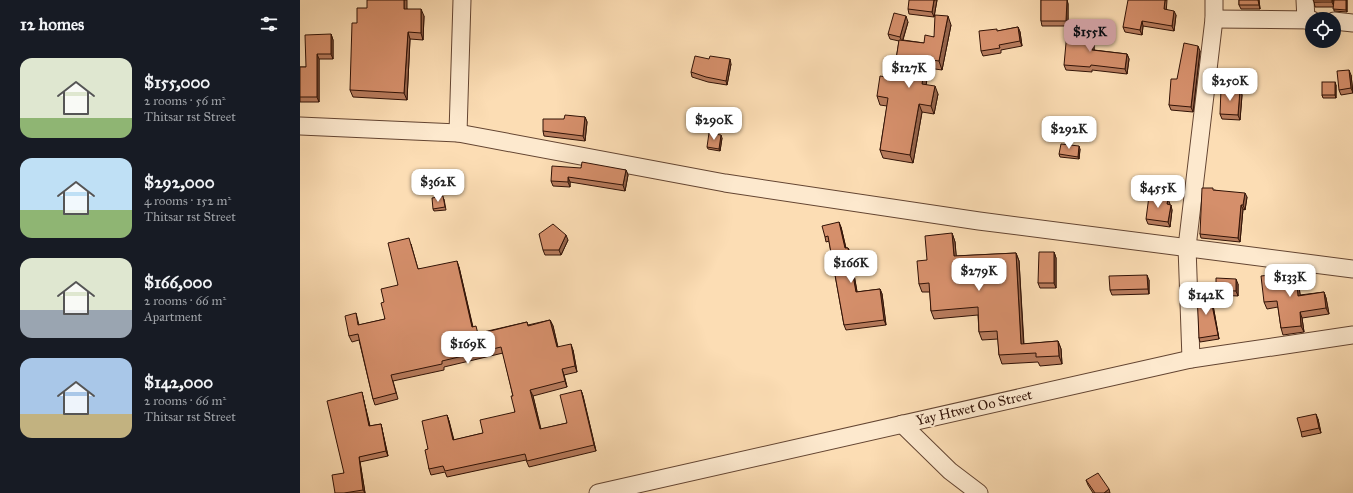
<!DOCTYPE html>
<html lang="en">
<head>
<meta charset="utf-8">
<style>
	body { margin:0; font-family:"IM FELL Great Primer",serif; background:#242831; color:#f1f3f6; height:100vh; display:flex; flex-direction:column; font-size:15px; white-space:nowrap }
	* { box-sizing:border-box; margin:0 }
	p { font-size:13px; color:#9ea1a6 }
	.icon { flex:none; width:22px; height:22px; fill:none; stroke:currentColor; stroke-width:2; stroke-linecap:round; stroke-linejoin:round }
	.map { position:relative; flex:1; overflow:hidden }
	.sheet { display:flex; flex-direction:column; background:#171b24; width:300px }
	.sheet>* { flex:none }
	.tools { position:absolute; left:1005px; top:12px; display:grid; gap:8px }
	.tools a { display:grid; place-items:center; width:36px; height:36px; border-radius:50%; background:#171b24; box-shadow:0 4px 16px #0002; font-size:20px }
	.price { position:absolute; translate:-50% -34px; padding:0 9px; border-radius:8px; background:#fff; color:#222; font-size:13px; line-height:26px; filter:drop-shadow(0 1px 2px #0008) }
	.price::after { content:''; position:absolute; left:50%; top:24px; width:12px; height:9px; margin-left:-6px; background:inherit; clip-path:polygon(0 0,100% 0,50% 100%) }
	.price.on { background:#c59692; color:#111 }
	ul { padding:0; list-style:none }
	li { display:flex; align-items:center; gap:12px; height:100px; padding:0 20px }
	li span { display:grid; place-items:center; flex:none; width:112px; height:80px; border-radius:12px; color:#555 }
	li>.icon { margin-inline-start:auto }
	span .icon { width:48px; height:48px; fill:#fffc; stroke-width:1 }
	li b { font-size:17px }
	h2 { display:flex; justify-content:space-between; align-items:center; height:48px; padding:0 20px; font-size:17px }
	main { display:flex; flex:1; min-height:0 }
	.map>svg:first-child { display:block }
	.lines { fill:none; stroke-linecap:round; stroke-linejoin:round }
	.minor-casing { stroke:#644532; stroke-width:19 }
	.minor { stroke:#fde9ce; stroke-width:17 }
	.wall { fill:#b77b5c; stroke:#311206 }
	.shaded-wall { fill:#95644b; stroke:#311206 }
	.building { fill:#d58f6b; stroke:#311206 }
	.labels { text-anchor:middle; stroke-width:4; stroke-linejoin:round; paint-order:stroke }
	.street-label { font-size:14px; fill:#311206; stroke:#fde9ce }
</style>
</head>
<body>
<main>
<section class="sheet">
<h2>12 homes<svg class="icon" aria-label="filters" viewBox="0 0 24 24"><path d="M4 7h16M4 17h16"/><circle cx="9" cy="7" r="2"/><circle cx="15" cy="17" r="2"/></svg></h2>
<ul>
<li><span style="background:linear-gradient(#dfe7d0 75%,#8fb573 0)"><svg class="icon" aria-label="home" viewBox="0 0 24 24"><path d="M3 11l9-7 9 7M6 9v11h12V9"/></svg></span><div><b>$155,000</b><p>2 rooms · 56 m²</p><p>Thitsar 1st Street</p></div></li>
<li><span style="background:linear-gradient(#bfe0f5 65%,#8fb573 0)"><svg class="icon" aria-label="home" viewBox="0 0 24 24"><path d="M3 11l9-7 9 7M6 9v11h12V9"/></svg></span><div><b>$292,000</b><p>4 rooms · 152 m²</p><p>Thitsar 1st Street</p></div></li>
<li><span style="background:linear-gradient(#dfe7d0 65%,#9aa5b1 0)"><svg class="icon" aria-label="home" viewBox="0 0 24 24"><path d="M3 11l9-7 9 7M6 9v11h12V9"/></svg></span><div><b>$166,000</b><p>2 rooms · 66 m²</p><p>Apartment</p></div></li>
<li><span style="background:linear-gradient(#a9c7e8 70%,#c2b280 0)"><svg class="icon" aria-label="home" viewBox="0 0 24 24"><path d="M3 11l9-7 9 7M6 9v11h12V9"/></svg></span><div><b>$142,000</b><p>2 rooms · 66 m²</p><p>Thitsar 1st Street</p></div></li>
</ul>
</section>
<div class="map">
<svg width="1053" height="493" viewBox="0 0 1053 493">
	<rect width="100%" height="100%" fill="#fcddb4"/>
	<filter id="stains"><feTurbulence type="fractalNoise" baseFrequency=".005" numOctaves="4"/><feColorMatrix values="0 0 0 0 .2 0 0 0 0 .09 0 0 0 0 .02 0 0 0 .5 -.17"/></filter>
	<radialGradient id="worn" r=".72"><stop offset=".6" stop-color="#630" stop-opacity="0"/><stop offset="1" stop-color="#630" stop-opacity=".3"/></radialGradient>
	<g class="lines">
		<g class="minor-casing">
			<g id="minor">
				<path d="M1005,0L1006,20"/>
				<path d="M914,19L1012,20"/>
				<path d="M1034,21L1053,23"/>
				<path d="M0,126L158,133L425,183L679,221L1053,269"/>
				<path d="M158,133L162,0"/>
				<path d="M891,359L887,247L914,19V0"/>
				<path d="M602,424L650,471L679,493"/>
				<path d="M298,493L891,359L1053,335"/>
			</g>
		</g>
		<use href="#minor" class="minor"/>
	</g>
	<g class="wall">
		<path d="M637,0L634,17L609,14L608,9Z"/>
		<path d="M741,0H767L768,4V26H742L741,21Z"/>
		<path d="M939,0H959L960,9H941L939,5Z"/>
		<path d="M1047,0V12L1034,11V7H1015L1014,2Z"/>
		<path d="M107,9L124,16L123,40L110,39L107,100L53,97L50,90Z"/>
		<path d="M866,9L876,15L874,31L843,26L842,35L825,32L823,27Z"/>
		<path d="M608,22L603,40L624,43L651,25L642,70L635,69L634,67L629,66L626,85L638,94L634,114L622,112L613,163L583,158L580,150L587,106L580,105L577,96L592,78L595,66L599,41L590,39L588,34Z"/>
		<path d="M718,27L720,32L722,46L701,50V53L683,56L681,51L698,31Z"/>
		<path d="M31,34L33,40V59H19V102H0V67H6Z"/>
		<path d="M792,34L794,39V50L827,54L829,59L827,74L792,70V72L766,70L764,65Z"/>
		<path d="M900,51L893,112L871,110L869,105L877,79Z"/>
		<path d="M431,64L427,85L408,82L392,77L391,72Z"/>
		<path d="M1051,75L1053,93L1041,95L1039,90Z"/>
		<path d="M1036,85V98H1023L1022,95Z"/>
		<path d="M940,90L942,95L940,120L922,119L920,114Z"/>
		<path d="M285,117L287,122L285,141L244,136L243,131L264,119Z"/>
		<path d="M422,138L420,151L408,149L407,147Z"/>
		<path d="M780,149L779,159L760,157L759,154Z"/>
		<path d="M281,168L326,170L328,175L325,191L270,182V187L253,186L251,181Z"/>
		<path d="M914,190L947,197L945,210L943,209L940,242L901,238L900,234Z"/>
		<path d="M144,199L146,210L134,211L133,209Z"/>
		<path d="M868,199L869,204L872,210L870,227L848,224L846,219Z"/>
		<path d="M541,227L546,248H548L550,252L557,292L580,289L582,294L586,325L546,330L544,325L529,241L526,242L525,237Z"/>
		<path d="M652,233L655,242L656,256L716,253L719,261L724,344L758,341L761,349L762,364L740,366L738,362L702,364L699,355L698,339L682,340L679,332L678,315L634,319L631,311L630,292H622L619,284L627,260Z"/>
		<path d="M268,240L261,255H245L243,250Z"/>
		<path d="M111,244L118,269L159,267L173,327L179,333L227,322L228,325L250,320L253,326L258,347L273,350L277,372L264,375L267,387L233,396L241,429L267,423L281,390L283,396L296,451L229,467L226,460L147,477L145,472L131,475L129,469L128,449L147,415L149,421L154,440L183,433L215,412L213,396L203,353L144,367V370L93,381L98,399L75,405L73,399L59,340L52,342L49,336L56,313L59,325L85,319L84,302L98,285Z"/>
		<path d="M754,252L756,258V288H740L738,283Z"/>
		<path d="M998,278L1000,295L1024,292L1026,298L1029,314L1002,318L1004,332L983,335L981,328L978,307L967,309L964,302Z"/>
		<path d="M849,280V294L812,295L810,290Z"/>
		<path d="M938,284V296L917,295L916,290Z"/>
		<path d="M911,294L919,339L900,342L899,338Z"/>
		<path d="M63,397L70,426L81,424L82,429L88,456L60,462L65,493H35L44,473Z"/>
		<path d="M1018,419L1021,433L1002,437L1001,432Z"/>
		<path d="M786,480L810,493H793L788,485Z"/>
	</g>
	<g class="shaded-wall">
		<path d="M104,0H107V16L104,9Z"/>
		<path d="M634,0H637L634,17L632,12Z"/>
		<path d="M767,0L768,4V26L766,21Z"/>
		<path d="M865,0H867L866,14L864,9Z"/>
		<path d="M958,0H959L960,9L959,5Z"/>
		<path d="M1032,0H1033L1034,7L1032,2Z"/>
		<path d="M1046,0H1047V12L1046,10Z"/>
		<path d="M121,9L124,16L123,40L121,33Z"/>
		<path d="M874,11L876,15L874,31L872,26Z"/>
		<path d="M606,16L608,22L602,42L600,37Z"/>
		<path d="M648,16L651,25L642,70L639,61Z"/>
		<path d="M842,21L843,26L842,35L840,30Z"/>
		<path d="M718,27L720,32L722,46L720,41Z"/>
		<path d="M108,32L110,39L107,100L104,93Z"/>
		<path d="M31,34L33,40V59L31,54Z"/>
		<path d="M792,34L794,39V55L792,50Z"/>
		<path d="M898,46L900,51L893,112L891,107Z"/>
		<path d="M17,54L19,59V102L17,97Z"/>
		<path d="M827,54L829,59L827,74L825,69Z"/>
		<path d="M626,58L629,66L625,92L622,84Z"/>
		<path d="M430,59L431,64L427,85L426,81Z"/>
		<path d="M1049,70L1051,75L1053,93L1051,88Z"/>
		<path d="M1035,82L1036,85V98L1035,95Z"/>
		<path d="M635,86L638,94L634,114L631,106Z"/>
		<path d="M940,90L942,95L940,120L938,115Z"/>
		<path d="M619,104L622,112L613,163L610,155Z"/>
		<path d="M285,117L287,122L285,141L283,136Z"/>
		<path d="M421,135L422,138L420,151L419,149Z"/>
		<path d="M779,146L780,149L779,159L778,157Z"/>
		<path d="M326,170L328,175L325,191L323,185Z"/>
		<path d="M268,177L270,182V187L268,182Z"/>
		<path d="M945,193L947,197L945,210L943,205Z"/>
		<path d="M868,199L870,204L869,209L867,204Z"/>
		<path d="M871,205L872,210L870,227L868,222Z"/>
		<path d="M941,205L943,209L940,242L938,238Z"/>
		<path d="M539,222L541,227L547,253L545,248Z"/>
		<path d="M652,233L655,242L657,264L654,256Z"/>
		<path d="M266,235L268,240L261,255L259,250Z"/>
		<path d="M548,248L550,252L558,297L556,292Z"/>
		<path d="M754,252L756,258V288L754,283Z"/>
		<path d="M716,253L719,261L724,352L721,344Z"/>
		<path d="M157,261L159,267L174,333L172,327Z"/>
		<path d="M996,272L998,278L1001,302L998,296Z"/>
		<path d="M847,275L849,280V294L848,289Z"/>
		<path d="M936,279L938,284V296L936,291Z"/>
		<path d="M580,289L582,294L586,325L584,320Z"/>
		<path d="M909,290L911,294L919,339L918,335Z"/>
		<path d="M1024,292L1026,298L1029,314L1026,308Z"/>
		<path d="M1000,312L1002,318L1004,332L1001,326Z"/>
		<path d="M250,320L253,326L259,353L257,347Z"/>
		<path d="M758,341L761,349L762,364L759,356Z"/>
		<path d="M271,344L273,350L277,372L275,366Z"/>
		<path d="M262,369L264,375L267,387L265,381Z"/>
		<path d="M230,390L233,396L242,435L240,429Z"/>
		<path d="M281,390L283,396L296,451L294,445Z"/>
		<path d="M62,392L63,397L71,431L69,426Z"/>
		<path d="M1016,414L1018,419L1021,433L1019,428Z"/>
		<path d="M147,415L149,421L155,446L153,440Z"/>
		<path d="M81,424L82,429L88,456L86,451Z"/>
		<path d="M59,457L60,462L65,493L63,490Z"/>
		<path d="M809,489L810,493H804Z"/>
	</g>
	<g class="building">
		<path d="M67,0H104V9H121V33L108,32L104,93L50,90L52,23H57V8H67Z"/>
		<path d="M609,0H634L632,12L608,9Z"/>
		<path d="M741,0H767L766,21H741Z"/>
		<path d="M828,0H865L864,9L874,11L872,26L842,21L840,30L823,27Z"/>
		<path d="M939,0H958L959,5H939Z"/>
		<path d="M1013,0H1032V2H1014Z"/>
		<path d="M1034,0H1046V10L1033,9Z"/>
		<path d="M594,13L606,16L600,37L588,34Z"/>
		<path d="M635,15L648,16L639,61L632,60V59L626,58L622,84L635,86L631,106L619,104L610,155L580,150L588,98L577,96L580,76L592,78L594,66H595L599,40L624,43L625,35L634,37Z"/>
		<path d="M718,27L720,41L699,45L700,48L681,51L679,31L697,29V31Z"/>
		<path d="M767,32L792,34V50L827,54L825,69L791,65L790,67L764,65Z"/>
		<path d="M31,34V54H17V97H0V67H6L5,35Z"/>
		<path d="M884,43L898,46L891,107L869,105L871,79H877Z"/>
		<path d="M395,56L409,59L410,56L430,59L426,81L406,77L391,72Z"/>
		<path d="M1049,70L1051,88L1039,90L1037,71Z"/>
		<rect x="1022" y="82" width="13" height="13"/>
		<path d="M921,89L940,90L938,115L920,114Z"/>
		<path d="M265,115L285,117L283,136L243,131V119H264Z"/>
		<path d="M409,133L421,135L419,149L407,147Z"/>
		<path d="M761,144L779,146L778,157L759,154Z"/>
		<path d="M282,162L326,170L323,185L268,177V182L251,181L252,166L281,168Z"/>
		<path d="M902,188H913V190L945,193L943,205H941L938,238L900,234Z"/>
		<path d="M143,196L145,207L133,209L132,198Z"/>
		<path d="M849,196L868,199L867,204L871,205L868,222L846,219Z"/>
		<path d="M539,222L545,248H548L556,292L580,289L584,320L544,325L528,236L525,237L522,226Z"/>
		<path d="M253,224L266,235L259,250H243L239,234Z"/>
		<path d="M652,233L654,256L716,253L721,344L758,341L759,356L736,357V353L699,355L697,331L679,332L678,307L631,311L629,283L619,284L617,261L627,260L625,236Z"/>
		<path d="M109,238L118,269L157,261L172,327L176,326L178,334L227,322L228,326L250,320L257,347L271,344L275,366L262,369L265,381L230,390L240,429L267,423L260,395L281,390L294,445L227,461L225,454L145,471L143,466L129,469L125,450L128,449L122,421L147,415L153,440L183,433L180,420L215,412L211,396H213L201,347L142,361V364L91,375L96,393L73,399L58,334L49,336L45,316L56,313L58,325L85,319L81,303L84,302L81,289L98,285L88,243Z"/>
		<path d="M739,252H754V283H738Z"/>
		<path d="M996,272L998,296L1024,292L1026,308L1000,312L1001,326L981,328L977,301L964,302L961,276Z"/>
		<path d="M847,275L848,289L810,290L809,276Z"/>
		<path d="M916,278L936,279V291L916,290Z"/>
		<path d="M909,290L918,335L899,338L897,293Z"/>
		<path d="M62,392L69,426L81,424L86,451L59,457L63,490L44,493H35L32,475L44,473L27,401Z"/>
		<path d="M1016,414L1019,428L1001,432L997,418Z"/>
		<path d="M798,473L809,489L804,493H795L786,480Z"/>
	</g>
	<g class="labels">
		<g class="street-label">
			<text transform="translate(674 407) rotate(-13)" y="5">Yay Htwet Oo Street</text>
		</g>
	</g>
	<rect width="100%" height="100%" filter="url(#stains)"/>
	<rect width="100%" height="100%" fill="url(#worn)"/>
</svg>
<div class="tools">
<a><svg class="icon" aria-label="locate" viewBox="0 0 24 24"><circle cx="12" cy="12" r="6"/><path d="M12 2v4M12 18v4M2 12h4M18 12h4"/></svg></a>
</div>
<b class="price on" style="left:790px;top:53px">$155K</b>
<b class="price" style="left:609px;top:89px">$127K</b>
<b class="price" style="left:930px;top:102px">$250K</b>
<b class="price" style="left:414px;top:141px">$290K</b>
<b class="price" style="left:769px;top:150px">$292K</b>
<b class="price" style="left:138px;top:203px">$362K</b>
<b class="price" style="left:858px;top:209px">$455K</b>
<b class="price" style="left:551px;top:284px">$166K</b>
<b class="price" style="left:679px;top:292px">$279K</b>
<b class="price" style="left:990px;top:298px">$133K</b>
<b class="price" style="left:906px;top:316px">$142K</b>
<b class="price" style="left:168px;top:365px">$169K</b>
</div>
</main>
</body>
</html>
